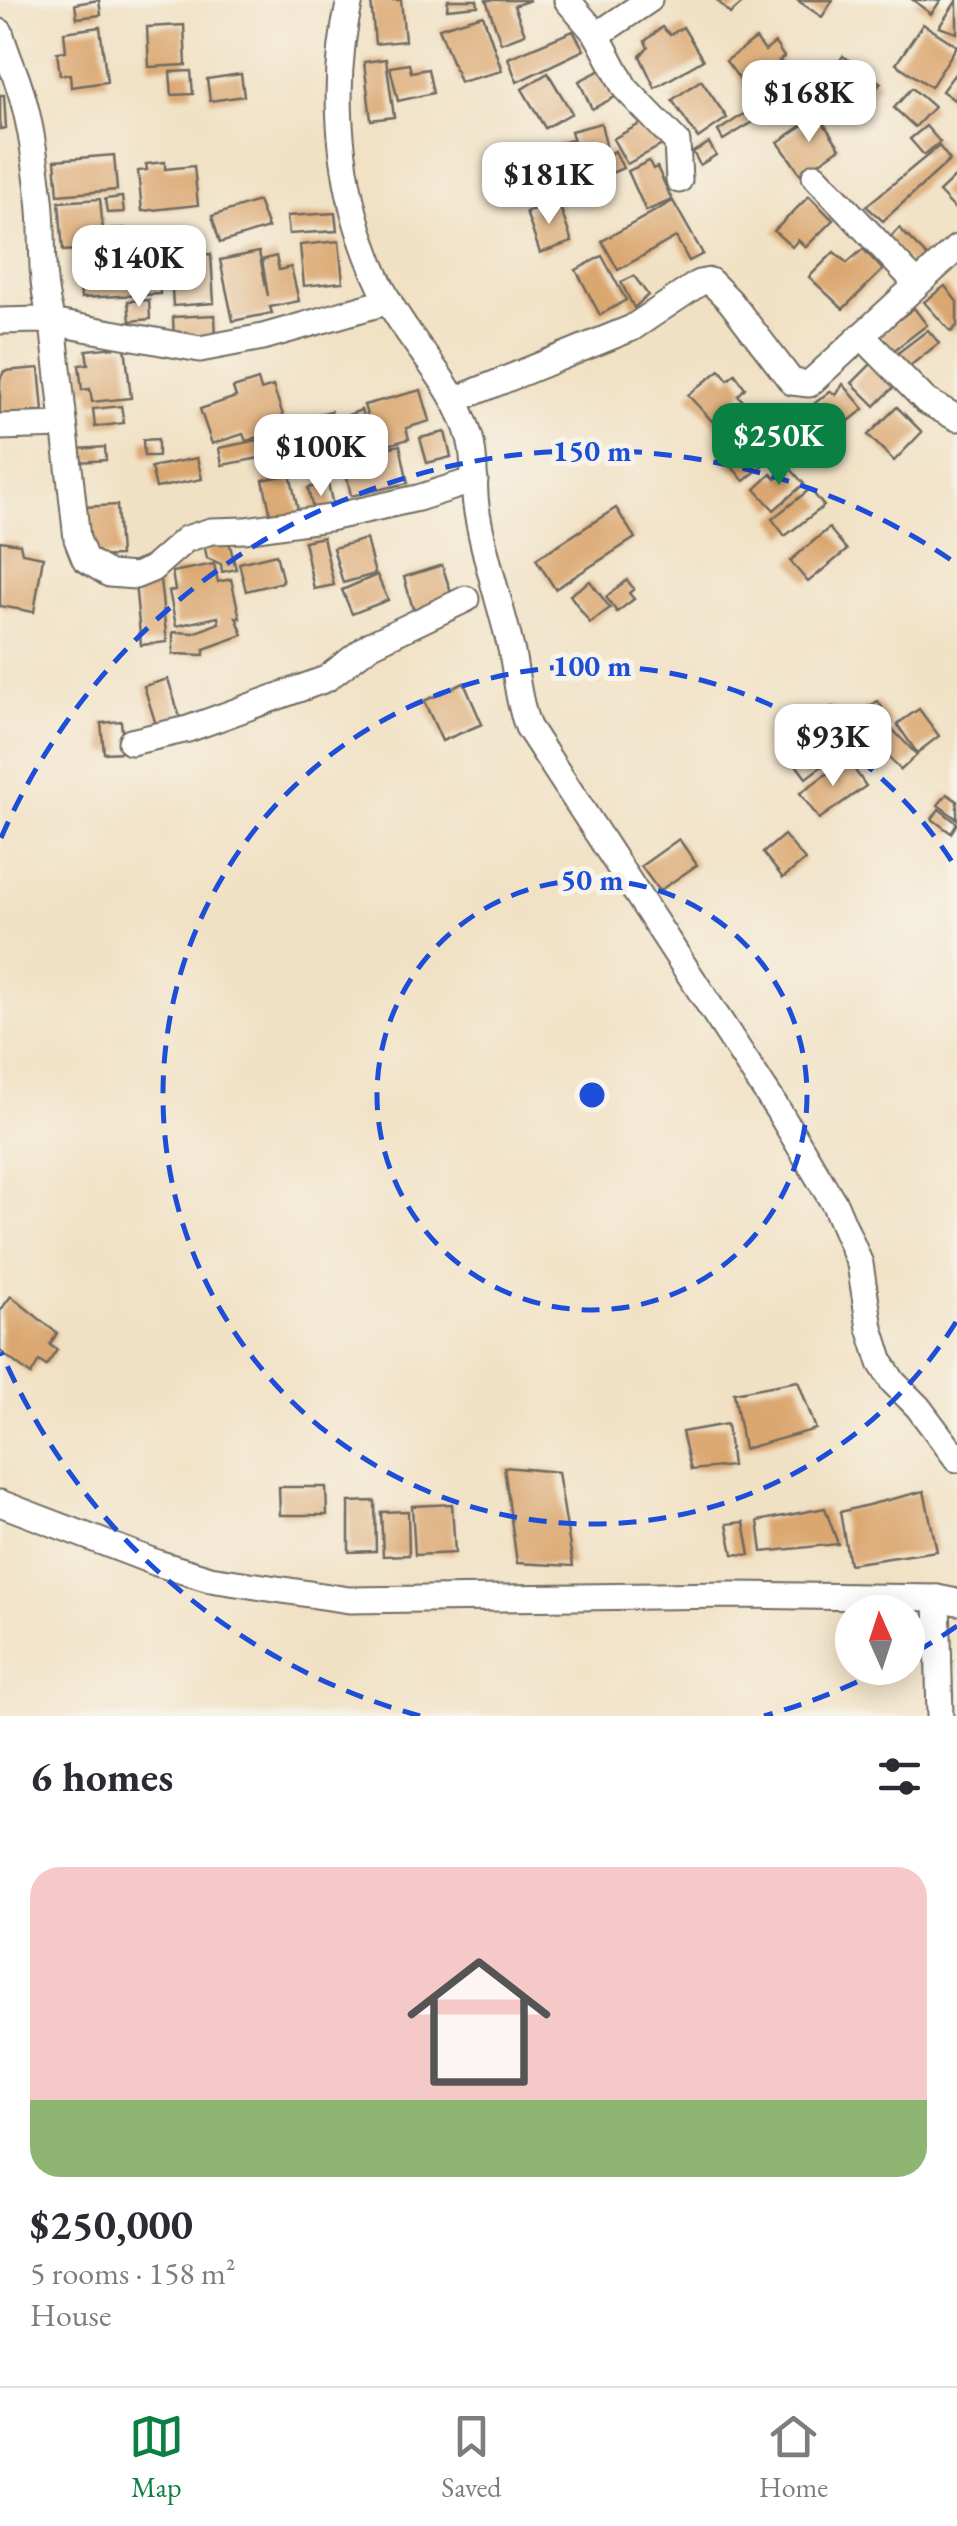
<!DOCTYPE html>
<html lang="en">
<head>
<meta charset="utf-8">
<style>
	body { margin:0; font-family:"EB Garamond",serif; background:#f7f7f7; color:#2b2b33; height:100vh; display:flex; flex-direction:column; font-size:38px; white-space:nowrap }
	* { box-sizing:border-box; margin:0 }
	p { font-size:32px; color:#7c7c81 }
	.icon { flex:none; width:55px; height:55px; fill:none; stroke:currentColor; stroke-width:2; stroke-linecap:round; stroke-linejoin:round }
	.map { position:relative; height:1716px; overflow:hidden }
	.drawer { display:flex; flex-direction:column; background:#fff; flex:1 }
	.drawer>* { flex:none }
	.needle { width:65px; rotate:357deg }
	.buttons { position:absolute; left:835px; top:1595px; display:grid; gap:20px }
	.buttons a { display:grid; place-items:center; width:90px; height:90px; border-radius:50%; background:#fff; box-shadow:0 5px 25px #0003; font-size:50px }
	.price { position:absolute; translate:-50% -85px; padding:0 22px; border-radius:20px; background:#fff; color:#222; font-size:32px; line-height:65px; filter:drop-shadow(0 2px 5px #0008) }
	.price::after { content:''; position:absolute; left:50%; top:60px; width:30px; height:22px; margin-left:-15px; background:inherit; clip-path:polygon(0 0,100% 0,50% 100%) }
	.price.selected { background:#0b8043; color:#fff }
	ul { padding:0; list-style:none }
	li { display:grid; align-content:center; gap:20px; height:530px; padding:0 30px }
	li span { display:grid; place-items:center; height:310px; border-radius:30px; color:#555 }
	li>.icon { margin-inline-start:auto }
	span .icon { width:180px; height:180px; fill:#fffc; stroke-width:1 }
	li b { font-size:42px }
	h2 { display:flex; justify-content:space-between; align-items:center; height:120px; padding:0 30px; font-size:42px }
	.menu { display:flex; justify-content:space-around; align-items:center; height:140px; border-top:2px solid #e1e1e2; background:#fff; font-size:28px; color:#7c7c81 }
	.menu a { display:grid; justify-items:center; gap:5px }
	.menu .selected { color:#0b8043 }
	.map>svg:first-child { display:block }
	.building { fill:#dba771 }
	.lines { fill:none; stroke-linecap:round; stroke-linejoin:round }
	.street-casing { stroke:#706b61; stroke-width:29 }
	.street { stroke:#fff; stroke-width:25 }
	.ring { fill:none; stroke:#1d4ed8; stroke-width:5; stroke-dasharray:18 12 }
	.centre { fill:#1d4ed8; stroke:#f7f3e8; stroke-width:5 }
	.ring-label { font-size:30px; text-anchor:middle; font-weight:bold; fill:#1d4ed8; stroke:#f7f3e8; stroke-width:10; stroke-linejoin:round; paint-order:stroke }
</style>
</head>
<body>
<div class="map">
<svg width="957" height="1716" viewBox="0 0 957 1716">
	<rect width="100%" height="100%" fill="#f7f3e8"/>
	<filter id="ink" filterUnits="userSpaceOnUse"><feTurbulence type="fractalNoise" baseFrequency=".01" numOctaves="2"/><feDisplacementMap in="SourceGraphic" scale="20" xChannelSelector="R" yChannelSelector="G"/><feConvolveMatrix kernelMatrix="1 2 1 2 8 2 1 2 1" color-interpolation-filters="sRGB"/></filter>
	<filter id="wash" filterUnits="userSpaceOnUse"><feTurbulence type="fractalNoise" baseFrequency=".0048" numOctaves="4" result="noise"/><feDisplacementMap in="SourceGraphic" scale="40" xChannelSelector="R" yChannelSelector="G"/><feGaussianBlur stdDeviation="2.25" result="paint"/><feColorMatrix in="noise" values="0 0 0 0 0 0 0 0 0 0 0 0 0 0 0 0 0 1.4 0 .05"/><feComposite in="paint" operator="in"/></filter>
	<g filter="url(#wash)">
		<rect width="100%" height="100%" fill="#f1e1c4"/>
		<g id="blocks">
			<g class="building">
				<path d="M99,0L101,15L77,18L75,4Z"/>
				<path d="M371,0H401L405,41L375,44Z"/>
				<path d="M448,0H477L478,6L447,9Z"/>
				<path d="M486,0H530L514,6L525,34L501,43Z"/>
				<path d="M717,0H746L730,14Z"/>
				<path d="M797,0H833L822,17Z"/>
				<path d="M913,0H941L931,14Z"/>
				<path d="M957,0V33L939,27Z"/>
				<path d="M483,15L502,71L460,82L439,28Z"/>
				<path d="M923,24L957,46L931,87L896,64Z"/>
				<path d="M184,25L186,65L149,67L147,27Z"/>
				<path d="M100,27L107,82L71,87L70,74L60,75L57,52L66,51L64,32Z"/>
				<path d="M662,27L670,35L683,27L703,60L655,88L640,56L648,48L645,41Z"/>
				<path d="M573,31L584,50L517,82L508,58Z"/>
				<path d="M756,39L765,51L775,43L784,57L779,61L786,66L782,75L788,84L759,105L726,61Z"/>
				<path d="M843,56L881,83L862,104L826,80Z"/>
				<path d="M386,59L394,117L371,120L364,62Z"/>
				<path d="M409,64L411,72L428,69L433,93L398,101L390,67Z"/>
				<path d="M601,70L615,97L592,109L579,81Z"/>
				<path d="M191,71L193,94L172,95L170,72Z"/>
				<path d="M957,71V102L942,91Z"/>
				<path d="M548,73L572,113L545,128L522,89Z"/>
				<path d="M241,74L244,96L210,101L207,79Z"/>
				<path d="M701,80L727,118L698,138L672,100Z"/>
				<path d="M825,87L848,107L840,116L825,103L814,116L801,106L816,89L820,92Z"/>
				<path d="M912,88L934,107L915,127L894,108Z"/>
				<path d="M0,95H4L6,128L0,129Z"/>
				<path d="M747,112L753,122L723,140L718,131Z"/>
				<path d="M818,115L840,148L801,175L778,142Z"/>
				<path d="M649,119L664,144L627,164L613,139Z"/>
				<path d="M601,123L606,145L577,152L571,131Z"/>
				<path d="M926,126L940,142L924,155L910,139Z"/>
				<path d="M572,140L579,172L556,178L548,146Z"/>
				<path d="M709,143L716,155L700,165L693,152Z"/>
				<path d="M939,146L950,160L883,221L866,206Z"/>
				<path d="M615,151L623,168L595,180L588,163Z"/>
				<path d="M114,155L117,190L58,195L55,160Z"/>
				<path d="M649,161L653,169L657,167L672,200L646,211L628,171Z"/>
				<path d="M165,162V169L194,166L198,205L142,211L138,171L147,170L146,164Z"/>
				<path d="M957,175V211L939,192Z"/>
				<path d="M809,196L833,220L806,247L798,240L792,247L774,231Z"/>
				<path d="M122,197L124,212L107,213L105,199Z"/>
				<path d="M100,199L103,230L125,228L126,247L63,251L59,202Z"/>
				<path d="M258,201L268,228L220,243L212,216Z"/>
				<path d="M558,201L572,242L540,253L526,212Z"/>
				<path d="M673,201L703,254L689,261L676,237L618,270L602,241Z"/>
				<path d="M335,213L337,231L289,234L287,216Z"/>
				<path d="M899,228L928,257L915,269L887,241Z"/>
				<path d="M339,241L343,282L304,286L300,245Z"/>
				<path d="M863,249L883,270L843,309L809,277L834,252L847,263Z"/>
				<path d="M259,252L268,296L262,260L276,256L279,270L291,267L299,301L270,307L272,313L233,321L220,260Z"/>
				<path d="M118,253V262L158,259L160,294L81,298L78,256Z"/>
				<path d="M211,254L214,303L173,306L170,257Z"/>
				<path d="M602,256L626,300L600,315L576,270Z"/>
				<path d="M634,276L648,295L634,308L621,282Z"/>
				<path d="M945,286L957,302V326L951,332L924,302Z"/>
				<path d="M149,300L150,319L130,321L128,301Z"/>
				<path d="M914,308L927,325L893,351L880,334Z"/>
				<path d="M215,315L216,338L174,341L173,317Z"/>
				<path d="M928,330L939,343L906,369L895,355Z"/>
				<path d="M125,346L131,398L92,402L90,389L82,390L79,365L88,364L86,350Z"/>
				<path d="M874,361L896,385L875,406L852,383Z"/>
				<path d="M39,368L43,411L0,415V380L4,371Z"/>
				<path d="M720,370L728,380L735,374L745,388L738,396L753,411L724,434L688,395Z"/>
				<path d="M258,380L261,390L273,386L285,421L272,425L274,432L246,441L243,434L212,444L200,409L236,397L233,388Z"/>
				<path d="M843,384L864,409L825,440L809,420L821,411L815,403L830,391L836,395Z"/>
				<path d="M421,390L430,421L406,428L409,439L377,448L364,405Z"/>
				<path d="M121,406L124,423L95,427L93,409Z"/>
				<path d="M897,407L922,432L894,461L868,435Z"/>
				<path d="M361,410L371,437L348,446L338,419Z"/>
				<path d="M331,411L341,449L321,454L317,438L297,444L291,421Z"/>
				<path d="M756,422L780,451L744,481L720,453Z"/>
				<path d="M445,432L451,457L427,463L420,438Z"/>
				<path d="M158,439V456H144L143,440Z"/>
				<path d="M258,440L260,458L222,465L219,448Z"/>
				<path d="M286,443L289,463L269,465L266,445Z"/>
				<path d="M400,445L408,483L351,496L343,458Z"/>
				<path d="M105,447L106,460L79,462L78,449Z"/>
				<path d="M197,458L202,479L156,488L151,467Z"/>
				<path d="M789,467L804,484L774,510L755,489L771,474L776,479Z"/>
				<path d="M290,474L300,519L273,525L263,480Z"/>
				<path d="M328,483L334,511L314,515L308,488Z"/>
				<path d="M810,489L824,506L785,536L772,519Z"/>
				<path d="M117,505L120,556L86,557L84,507Z"/>
				<path d="M616,508L635,538L555,589L536,559Z"/>
				<path d="M829,528L847,550L808,582L790,561Z"/>
				<path d="M323,537L334,585L314,589L304,541Z"/>
				<path d="M228,538L236,569L222,572L221,564L207,558L204,544Z"/>
				<path d="M366,539L375,574L343,583L333,548Z"/>
				<path d="M0,541L20,544L22,553L43,557L34,612L0,606Z"/>
				<path d="M276,554L283,582L246,591L239,563Z"/>
				<path d="M214,564L218,582L231,579L240,618L236,617L243,635L204,649V655L173,654V632L194,633L219,623L218,617L176,626L169,591L175,590L172,572Z"/>
				<path d="M442,565L454,602L415,616L404,577Z"/>
				<path d="M377,575L388,600L352,614L342,590Z"/>
				<path d="M160,580L167,642L141,645L135,583Z"/>
				<path d="M627,580L634,589L629,593L634,599L617,612L606,597Z"/>
				<path d="M590,581L610,608L590,623L570,595Z"/>
				<path d="M168,679L181,721L157,728L144,686Z"/>
				<path d="M464,683L482,724L442,741L424,701Z"/>
				<path d="M878,701L892,723L862,741L853,725L866,717L862,711Z"/>
				<path d="M832,707L852,733L827,752L807,726Z"/>
				<path d="M919,709L939,736L917,753L897,724Z"/>
				<path d="M121,721L124,752L104,753L101,723Z"/>
				<path d="M800,727L826,763L806,778L779,742Z"/>
				<path d="M893,730L917,755L901,770L877,745Z"/>
				<path d="M847,759L866,786L819,819L800,793Z"/>
				<path d="M947,794L957,801V819L938,805Z"/>
				<path d="M939,809L957,823L951,833L932,819Z"/>
				<path d="M784,835L805,860L783,878L763,853Z"/>
				<path d="M679,839L697,865L659,891L641,866Z"/>
				<path d="M11,1296L57,1333L50,1345L57,1350L46,1366L39,1361L31,1375L0,1351V1311Z"/>
				<path d="M798,1381L816,1429L744,1449L734,1393Z"/>
				<path d="M727,1424L732,1466L691,1470L682,1432Z"/>
				<path d="M504,1467L558,1472L573,1566L517,1563Z"/>
				<path d="M279,1487H326L327,1515H280Z"/>
				<path d="M924,1491L937,1551L849,1564L840,1512Z"/>
				<path d="M375,1501L376,1551L349,1552V1502Z"/>
				<path d="M452,1504L455,1553L415,1555L412,1506Z"/>
				<path d="M825,1508L838,1544L762,1552L758,1521Z"/>
				<path d="M408,1511L409,1555L383,1556L381,1512Z"/>
				<path d="M744,1522L750,1555L733,1554L727,1524Z"/>
			</g>
		</g>
	</g>
	<g filter="url(#ink)">
		<use href="#blocks" fill-opacity="0" stroke="#706b61" stroke-width="2.5"/>
		<g class="lines">
			<g class="street-casing">
				<g id="street">
					<path d="M350,0C327,97 341,214 389,302C415,349 455,385 470,438C476,460 473,483 476,506C483,555 501,604 512,653C517,678 518,702 528,727L778,1110L835,1205L860,1264L870,1328L881,1363L893,1382L918,1407L957,1459"/>
					<path d="M567,0L597,35L625,88L677,142L679,180"/>
					<path d="M0,32C6,55 17,76 23,99C32,131 36,166 40,199C45,242 38,282 53,323L77,539L85,559L109,574L135,576L152,569L186,539L211,531L245,530L329,518L418,498L475,480"/>
					<path d="M597,35L649,0"/>
					<path d="M815,176L917,284"/>
					<path d="M0,321L40,320L200,349L263,337L389,301"/>
					<path d="M862,336L926,401L957,418"/>
					<path d="M455,400L632,328L699,283L710,281L730,301L792,382L809,384L957,248"/>
					<path d="M0,427L63,425"/>
					<path d="M131,742L188,729L326,679L370,645L466,599"/>
					<path d="M0,1503L157,1563L210,1579L349,1600L733,1595L937,1598L957,1602"/>
					<path d="M937,1598L940,1716"/>
				</g>
			</g>
			<use href="#street" class="street"/>
		</g>
	</g>
	<g class="ring">
		<circle cx="592" cy="1095" r="215"/>
		<path d="M956 1322A429 429 0 1 1 956 868"/>
		<path d="M957 1626A644 644 0 0 1 909 1656M884 1669A644 644 0 0 1 764 1716M420 1716A644 644 0 0 1 1 1352M1 838A644 644 0 0 1 957 564"/>
	</g>
	<circle cx="592" cy="1095" r="15" class="centre"/>
	<g class="ring-label">
		<text x="592" y="461">150 m</text>
		<text x="592" y="676">100 m</text>
		<text x="592" y="890">50 m</text>
	</g>
</svg>
<div class="buttons">
<a><svg class="needle" viewBox="-14 -14 28 28"><path d="M0-13l5 13h-10z" fill="#e53935"/><path d="M0 13l5-13h-10z" fill="#7c7c81"/></svg></a>
</div>
<b class="price" style="left:809px;top:145px">$168K</b>
<b class="price" style="left:549px;top:227px">$181K</b>
<b class="price" style="left:139px;top:310px">$140K</b>
<b class="price selected" style="left:779px;top:488px">$250K</b>
<b class="price" style="left:321px;top:499px">$100K</b>
<b class="price" style="left:833px;top:789px">$93K</b>
</div>
<section class="drawer">
<h2>6 homes<svg class="icon" aria-label="filters" viewBox="0 0 24 24"><path d="M4 7h16M4 17h16"/><circle cx="9" cy="7" r="2"/><circle cx="15" cy="17" r="2"/></svg></h2>
<ul>
<li><span style="background:linear-gradient(#f6c9c9 75%,#8fb573 0)"><svg class="icon" aria-label="home" viewBox="0 0 24 24"><path d="M3 11l9-7 9 7M6 9v11h12V9"/></svg></span><div><b>$250,000</b><p>5 rooms · 158 m²</p><p>House</p></div></li>
</ul>
</section>
<nav class="menu">
<a class="selected"><svg class="icon" aria-label="map" viewBox="0 0 24 24"><path d="M3 6l6-2 6 2 6-2v14l-6 2-6-2-6 2zM9 4v14M15 6v14"/></svg>Map</a>
<a><svg class="icon" aria-label="saved" viewBox="0 0 24 24"><path d="M7 4h10v16l-5-4-5 4z"/></svg>Saved</a>
<a><svg class="icon" aria-label="home" viewBox="0 0 24 24"><path d="M3 11l9-7 9 7M6 9v11h12V9"/></svg>Home</a>
</nav>
</body>
</html>
